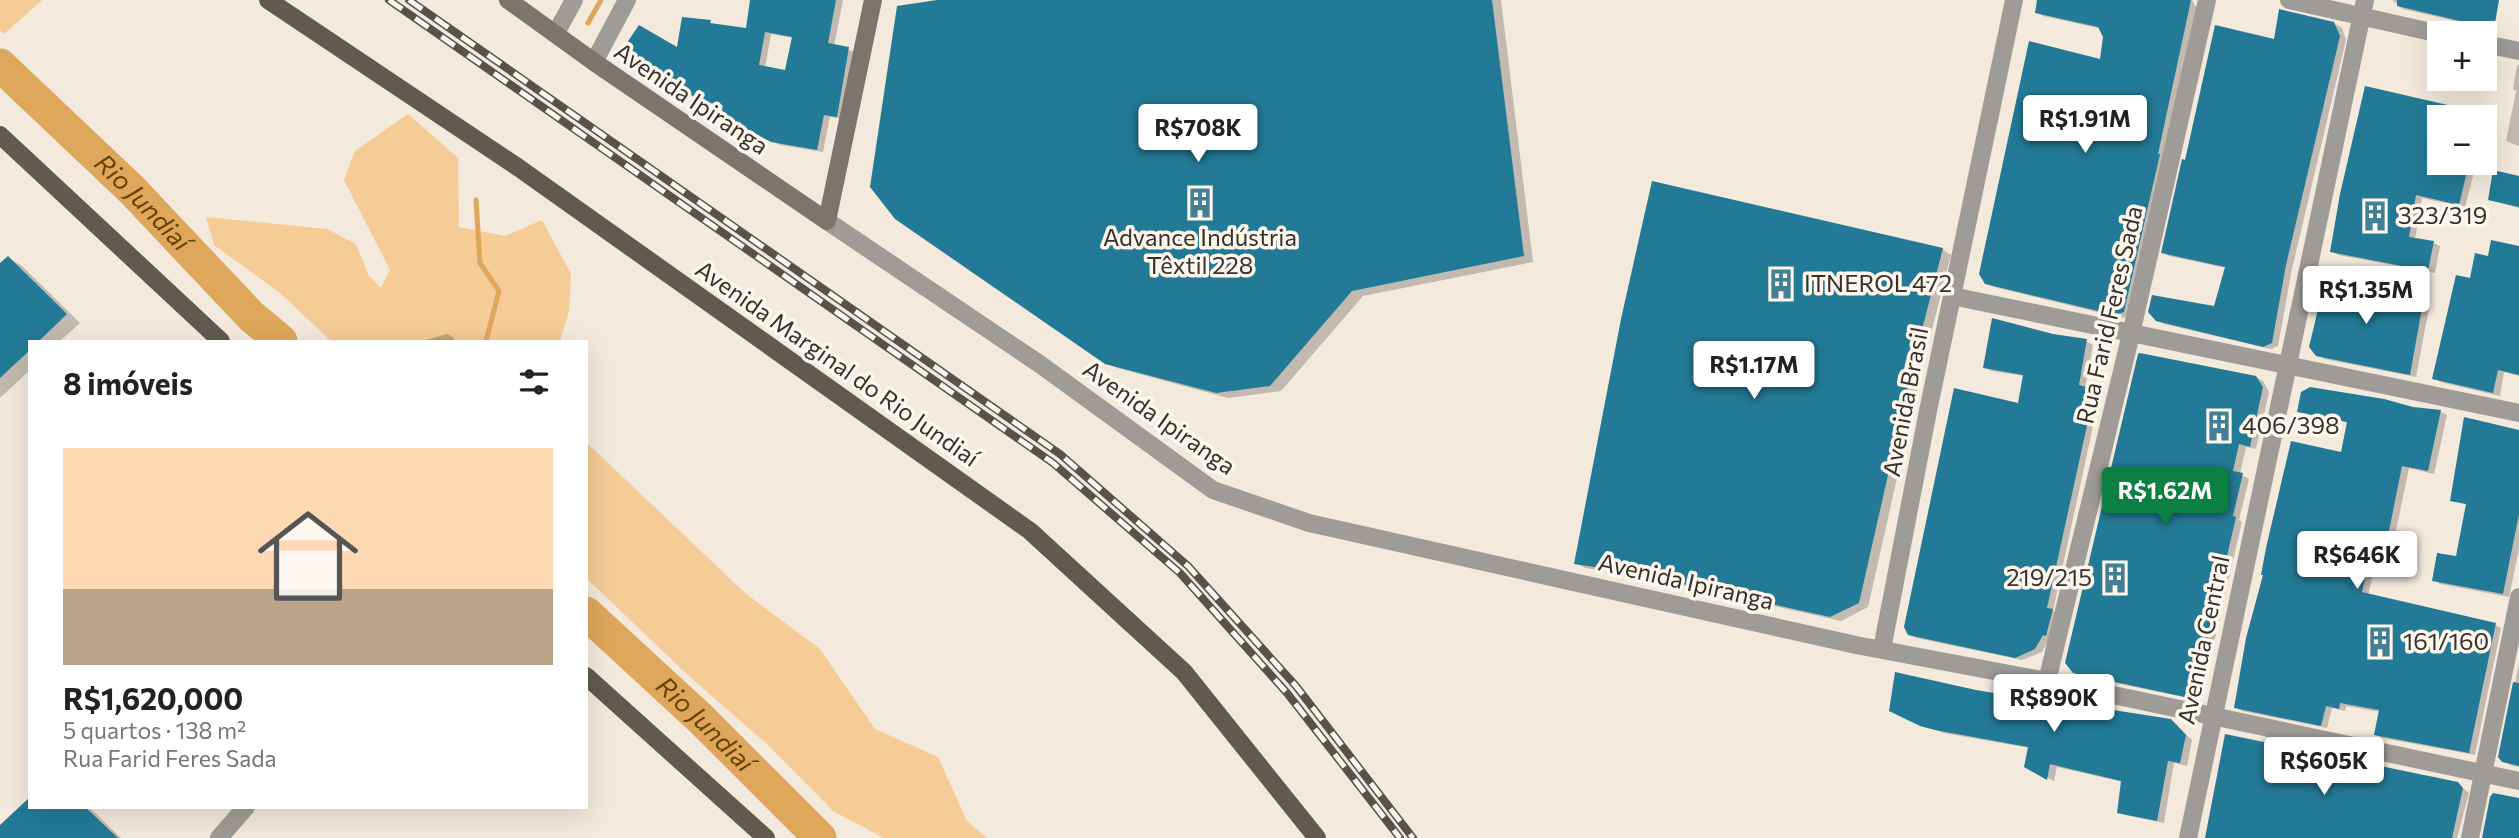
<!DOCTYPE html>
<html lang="pt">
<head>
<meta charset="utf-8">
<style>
	body { margin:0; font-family:Commissioner,sans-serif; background:#f2f2f2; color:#222; height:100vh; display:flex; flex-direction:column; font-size:26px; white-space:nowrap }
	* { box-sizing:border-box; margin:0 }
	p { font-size:23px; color:#767676 }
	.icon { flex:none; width:38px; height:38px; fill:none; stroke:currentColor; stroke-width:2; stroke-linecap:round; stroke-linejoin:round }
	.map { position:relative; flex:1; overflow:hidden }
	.sheet { position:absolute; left:28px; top:340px; width:560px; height:469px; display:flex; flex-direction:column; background:#fff; border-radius:0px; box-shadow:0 7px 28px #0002 }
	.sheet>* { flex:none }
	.buttons { position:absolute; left:2427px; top:21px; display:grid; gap:14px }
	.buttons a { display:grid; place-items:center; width:70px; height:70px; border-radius:0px; background:#fff; box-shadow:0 7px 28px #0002; font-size:35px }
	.price { position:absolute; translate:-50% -60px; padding:0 16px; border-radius:7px; background:#fff; color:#222; font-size:23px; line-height:46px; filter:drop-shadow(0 2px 4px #0008) }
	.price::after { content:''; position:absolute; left:50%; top:42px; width:21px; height:16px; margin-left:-10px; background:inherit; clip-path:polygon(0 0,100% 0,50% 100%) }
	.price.selected { background:#0b8043; color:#fff }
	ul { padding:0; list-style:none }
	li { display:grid; align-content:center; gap:14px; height:371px; padding:0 35px }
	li+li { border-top:2px solid #e0e0e0 }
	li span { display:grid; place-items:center; height:217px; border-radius:0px; color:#555 }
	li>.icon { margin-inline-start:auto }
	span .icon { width:126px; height:126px; fill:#fffc; stroke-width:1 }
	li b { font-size:30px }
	h2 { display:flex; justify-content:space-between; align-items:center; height:84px; padding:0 35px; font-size:30px }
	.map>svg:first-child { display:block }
	.green { fill:#f5cb96 }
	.shadow { fill:#0003; fill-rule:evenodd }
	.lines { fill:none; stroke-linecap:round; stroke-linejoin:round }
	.stream { stroke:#dea75c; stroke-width:5 }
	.river { stroke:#dea75c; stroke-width:33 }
	.building { fill:#237a96; fill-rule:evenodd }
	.minor { stroke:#9f9b96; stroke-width:18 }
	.secondary { stroke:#7b756d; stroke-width:18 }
	.primary { stroke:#615a51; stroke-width:18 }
	.rail-casing { stroke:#57524b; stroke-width:8 }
	.rail { stroke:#fff6ec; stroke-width:5; stroke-dasharray:16; stroke-linecap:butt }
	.labels { text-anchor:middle; stroke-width:7; stroke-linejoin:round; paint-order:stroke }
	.street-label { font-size:24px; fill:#35312c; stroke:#fff6ec }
	.poi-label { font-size:24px; fill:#35312c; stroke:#fff6ec; text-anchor:start }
	.water-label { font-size:26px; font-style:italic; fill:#664203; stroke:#fff6ec }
</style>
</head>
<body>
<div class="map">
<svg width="2519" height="838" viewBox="0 0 2519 838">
	<rect width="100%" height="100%" fill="#f3e9dc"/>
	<g class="green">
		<path d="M0,0H42L4,34L0,31Z"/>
		<path d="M408,114L458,158L459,227L505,236L542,220L571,274L569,311L560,341H331L280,293L214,245L206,217L327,229L356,244L369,276L381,288L390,270L344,180L355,151Z"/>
		<path d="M586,442L745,593L820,649L875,729L938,757L967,821L987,838H884L833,811L767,744L690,677L586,578Z"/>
	</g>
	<g class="shadow">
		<path d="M751,0H843L834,46L855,52L843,119L830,117L823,152L780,145L723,114L724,107L707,103L700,99L678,50L710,22L717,26L747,30ZM771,34L793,38L787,72L765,68Z"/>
		<path d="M948,0H1501L1533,262L1363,296L1281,391L1228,398L1117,368L1106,362Z"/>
		<path d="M2039,0H2192L2197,9L2131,315L2122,318L1994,287L1987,283L2101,61L2107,30L2043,16L2037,12Z"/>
		<path d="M2392,0H2481L2477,26L2403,9Z"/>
		<path d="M2281,11L2335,24L2342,28L2346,40L2292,269L2278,346L2271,349L2164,324L2157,320L2215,308L2226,268L2169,256L2163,252L2187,162L2275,41Z"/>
		<path d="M2440,54V75L2435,73Z"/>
		<path d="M2517,65H2519V146L2506,141L2516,91L2513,89Z"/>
		<path d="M2366,88L2458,112L2457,117H2440V163H2462L2475,168L2465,207L2422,198L2415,239L2433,243L2440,246L2435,273L2338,255L2332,251Z"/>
		<path d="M2519,178V208L2489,200Z"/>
		<path d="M2519,248V376L2504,372L2500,396L2440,382L2434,378L2471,280L2489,258Z"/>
		<path d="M1942,249L1951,255L1924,361L1915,359L1911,381L1918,385L1868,607L1841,621L1639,576L1585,568L1576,563Z"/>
		<path d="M8,258L21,265L80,323L60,341H30V370L0,398V266Z"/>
		<path d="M2327,278L2410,297L2416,300L2415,303L2429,308L2416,377L2324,359L2317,355Z"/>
		<path d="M447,334L454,338V341H422Z"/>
		<path d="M2053,336L2086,341L2093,345L2085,388L2100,394L2053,611L2058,614L2050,638L2042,652L2022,660L1916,638L1909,634L2019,405L2025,376L1991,371L1985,367Z"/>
		<path d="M2256,377L2263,381L2269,392L2256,449L2246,447L2240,474L2249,479L2239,520L2242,522L2202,694L2193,699L2081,676L2074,672Z"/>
		<path d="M2413,409L2441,412L2447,415L2434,474L2409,468L2387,574L2374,571L2368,595L2495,625L2501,628L2475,755L2382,738L2376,734L2381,712L2346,706L2345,711L2332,708L2327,728L2242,711L2236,707L2342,454L2349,423L2305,414L2299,411Z"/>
		<path d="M2519,432V549L2509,597L2440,584L2434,580L2457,558L2468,505L2452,500Z"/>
		<path d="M2519,663V767L2510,765L2500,756Z"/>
		<path d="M1976,692L2170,721L2177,725L2192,740L2187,766L2174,763L2164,823L2125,815L2118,812L2123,782L2057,767L2054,781L2026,767L2030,748L1943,733L1898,714Z"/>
		<path d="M2458,784L2469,793L2457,838H2207Z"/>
		<path d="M30,807H89L121,838H0V827Z"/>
	</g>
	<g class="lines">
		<g class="stream">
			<path d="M588,23L601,0"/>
			<path d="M476,200L480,263L499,291L486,341"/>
		</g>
		<g class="river">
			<path id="s1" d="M0,65L132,190L251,316L281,341"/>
			<path id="s2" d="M586,613L701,719L820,838"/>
		</g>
	</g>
	<g class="building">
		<path d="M750,0H836L828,43L849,47L837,117L824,115L817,150L771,142L721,115L723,105L699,101L671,80L622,50L639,25L677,47L682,17L711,20L710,23L746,28ZM765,32L792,37L785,70L759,65Z"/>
		<path d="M937,0H1492L1524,256L1352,291L1270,386L1216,393L1105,364L895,219L870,187L897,6Z"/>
		<path d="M2037,0H2191L2158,154H2160L2124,312L2115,315L1985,284L1979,274L2029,41L2100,59L2103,37L2098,27L2035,13Z"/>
		<path d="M2397,0H2499L2494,29L2397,6Z"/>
		<path d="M2279,9L2334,22L2340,36L2286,265L2272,343L2263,347L2156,321L2148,312L2152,295L2214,306L2225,267L2161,253L2182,159L2185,160L2215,25L2274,39Z"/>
		<path d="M2365,86L2474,111L2473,117H2440V163H2469L2459,205L2416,195L2409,237L2434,241L2428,271L2330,252L2340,194Z"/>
		<path d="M2493,170L2519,176V207L2488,200Z"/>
		<path d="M1652,181L1943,248L1915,357L1907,355L1902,376L1910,378L1859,603L1830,617L1628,572L1574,564L1621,319Z"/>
		<path d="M2491,240L2519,246V375L2498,370L2493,393L2432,379L2456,275L2470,278L2475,253L2488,256Z"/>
		<path d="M8,256L67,314L39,341H30V350L0,378V263Z"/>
		<path d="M2326,276L2410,295L2409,300L2423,302L2410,375L2316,356L2309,347Z"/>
		<path d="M1992,318L2053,334L2087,339L2079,385L2095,389L2047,608L2053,609L2046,636L2043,635L2035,649L2015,658L1908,635L1904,627L1954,388L2018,403L2023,375L1983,368Z"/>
		<path d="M2140,353L2256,376L2263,387L2250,447L2239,444L2233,471L2243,473L2233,516L2236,517L2196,690L2185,697L2073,673L2065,663L2138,354Z"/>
		<path d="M2310,387L2384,399L2413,407L2441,410L2428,471L2402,466L2381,571L2367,569L2362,592L2496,623L2469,753L2374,735L2379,710L2340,703L2339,709L2326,706L2321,726L2234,708L2246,638L2263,575H2261L2266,548L2291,441L2341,452L2347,422L2297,412L2301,392Z"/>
		<path d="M2464,417L2519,430V514L2503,594L2432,581L2437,553L2456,556L2466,504L2450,501Z"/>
		<path d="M1895,672L1976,690L2012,696L2015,688L2100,708L2171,719L2186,735L2180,763L2168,761L2157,821L2117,813L2121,781L2050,764L2047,780L2024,767L2028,747L1935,730L1920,726L1889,711Z"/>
		<path d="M2513,682L2519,683V766L2502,762L2498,757Z"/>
		<path d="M2225,734L2458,782L2463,788L2452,838H2205Z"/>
		<path d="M2493,793L2519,798V838H2482L2490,797Z"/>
		<path d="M30,797V807H85L118,838H0V825Z"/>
	</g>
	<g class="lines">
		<g class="minor">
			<path d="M2289,0L2440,34"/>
			<path d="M556,33L574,0"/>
			<path d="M2485,44L2519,51"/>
			<path d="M594,62L627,0"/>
			<path d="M827,221L1041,365L1213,490L1309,523L1856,645L2047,681L2519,781"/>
			<path d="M1952,296L2519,413"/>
			<path d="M1882,649L1928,411L2014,0"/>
			<path d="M2047,681L2131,334L2207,0"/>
			<path d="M219,838L246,807"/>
			<path d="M2188,838L2365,0"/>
			<path d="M2470,838L2519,597"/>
		</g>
		<path class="secondary" d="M508,0L594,62L827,221L873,0"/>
		<g class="primary">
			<path d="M268,0L519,168L1030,531L1184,672L1317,838"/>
			<path d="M0,135L221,341"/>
			<path d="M586,676L766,838"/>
		</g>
		<g class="rail-casing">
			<g id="rail">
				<path d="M389,0L1053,463L1180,573L1287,693L1400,838"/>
				<path d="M409,0L1060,454L1188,566L1296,686L1413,838"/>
			</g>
		</g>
		<use href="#rail" class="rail"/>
	</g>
	<defs>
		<g id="building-bare" transform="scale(2.415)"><path d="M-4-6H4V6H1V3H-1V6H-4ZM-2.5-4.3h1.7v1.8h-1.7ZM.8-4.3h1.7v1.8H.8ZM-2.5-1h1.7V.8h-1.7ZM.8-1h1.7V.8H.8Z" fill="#428096" stroke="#fff6ec" stroke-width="2.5" paint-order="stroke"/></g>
	</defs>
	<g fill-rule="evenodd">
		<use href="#building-bare" x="1200" y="203"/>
		<use href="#building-bare" x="2375" y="216"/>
		<use href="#building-bare" x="1781" y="284"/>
		<use href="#building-bare" x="2219" y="426"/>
		<use href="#building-bare" x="2115" y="578"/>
		<use href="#building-bare" x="2380" y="642"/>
	</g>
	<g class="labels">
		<g class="street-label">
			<text transform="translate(691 99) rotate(34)" y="8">Avenida Ipiranga</text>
			<text transform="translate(2110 315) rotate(-77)" y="8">Rua Farid Feres Sada</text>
			<text transform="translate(837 364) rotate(35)" y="8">Avenida Marginal do Rio Jundiaí</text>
			<text transform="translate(1906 402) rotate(-79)" y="8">Avenida Brasil</text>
			<text transform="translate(1159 418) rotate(35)" y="8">Avenida Ipiranga</text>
			<text transform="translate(1686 582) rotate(13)" y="8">Avenida Ipiranga</text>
			<text transform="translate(2204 640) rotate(-78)" y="8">Avenida Central</text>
		</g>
		<g class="poi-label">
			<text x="2398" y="224">323/319</text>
			<text x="1200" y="246" text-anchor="middle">Advance Indústria<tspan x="1200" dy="28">Têxtil 228</tspan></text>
			<text x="1804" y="292">ITNEROL 472</text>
			<text x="2242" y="434">406/398</text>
			<text x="2092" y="586" text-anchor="end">219/215</text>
			<text x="2403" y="650">161/160</text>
		</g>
		<g class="water-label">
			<text dy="9" stroke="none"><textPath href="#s1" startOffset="198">Rio Jundiaí</textPath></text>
			<text dy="9" stroke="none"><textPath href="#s2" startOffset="163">Rio Jundiaí</textPath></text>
		</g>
	</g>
</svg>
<div class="buttons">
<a>+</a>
<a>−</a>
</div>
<b class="price" style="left:2085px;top:155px">R$1.91M</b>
<b class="price" style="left:1198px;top:164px">R$708K</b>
<b class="price" style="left:2366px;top:326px">R$1.35M</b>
<b class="price" style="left:1754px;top:401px">R$1.17M</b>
<b class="price selected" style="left:2165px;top:527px">R$1.62M</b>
<b class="price" style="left:2357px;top:591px">R$646K</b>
<b class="price" style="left:2054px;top:734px">R$890K</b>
<b class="price" style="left:2324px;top:797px">R$605K</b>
<section class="sheet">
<h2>8 imóveis<svg class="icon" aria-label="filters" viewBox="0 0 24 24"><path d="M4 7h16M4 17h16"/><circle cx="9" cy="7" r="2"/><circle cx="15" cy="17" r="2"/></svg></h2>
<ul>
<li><span style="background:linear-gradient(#ffd9b3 65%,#b9a48a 0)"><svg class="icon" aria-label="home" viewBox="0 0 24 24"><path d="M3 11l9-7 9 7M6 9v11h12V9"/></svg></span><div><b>R$1,620,000</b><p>5 quartos · 138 m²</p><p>Rua Farid Feres Sada</p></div></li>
</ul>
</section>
</div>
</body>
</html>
